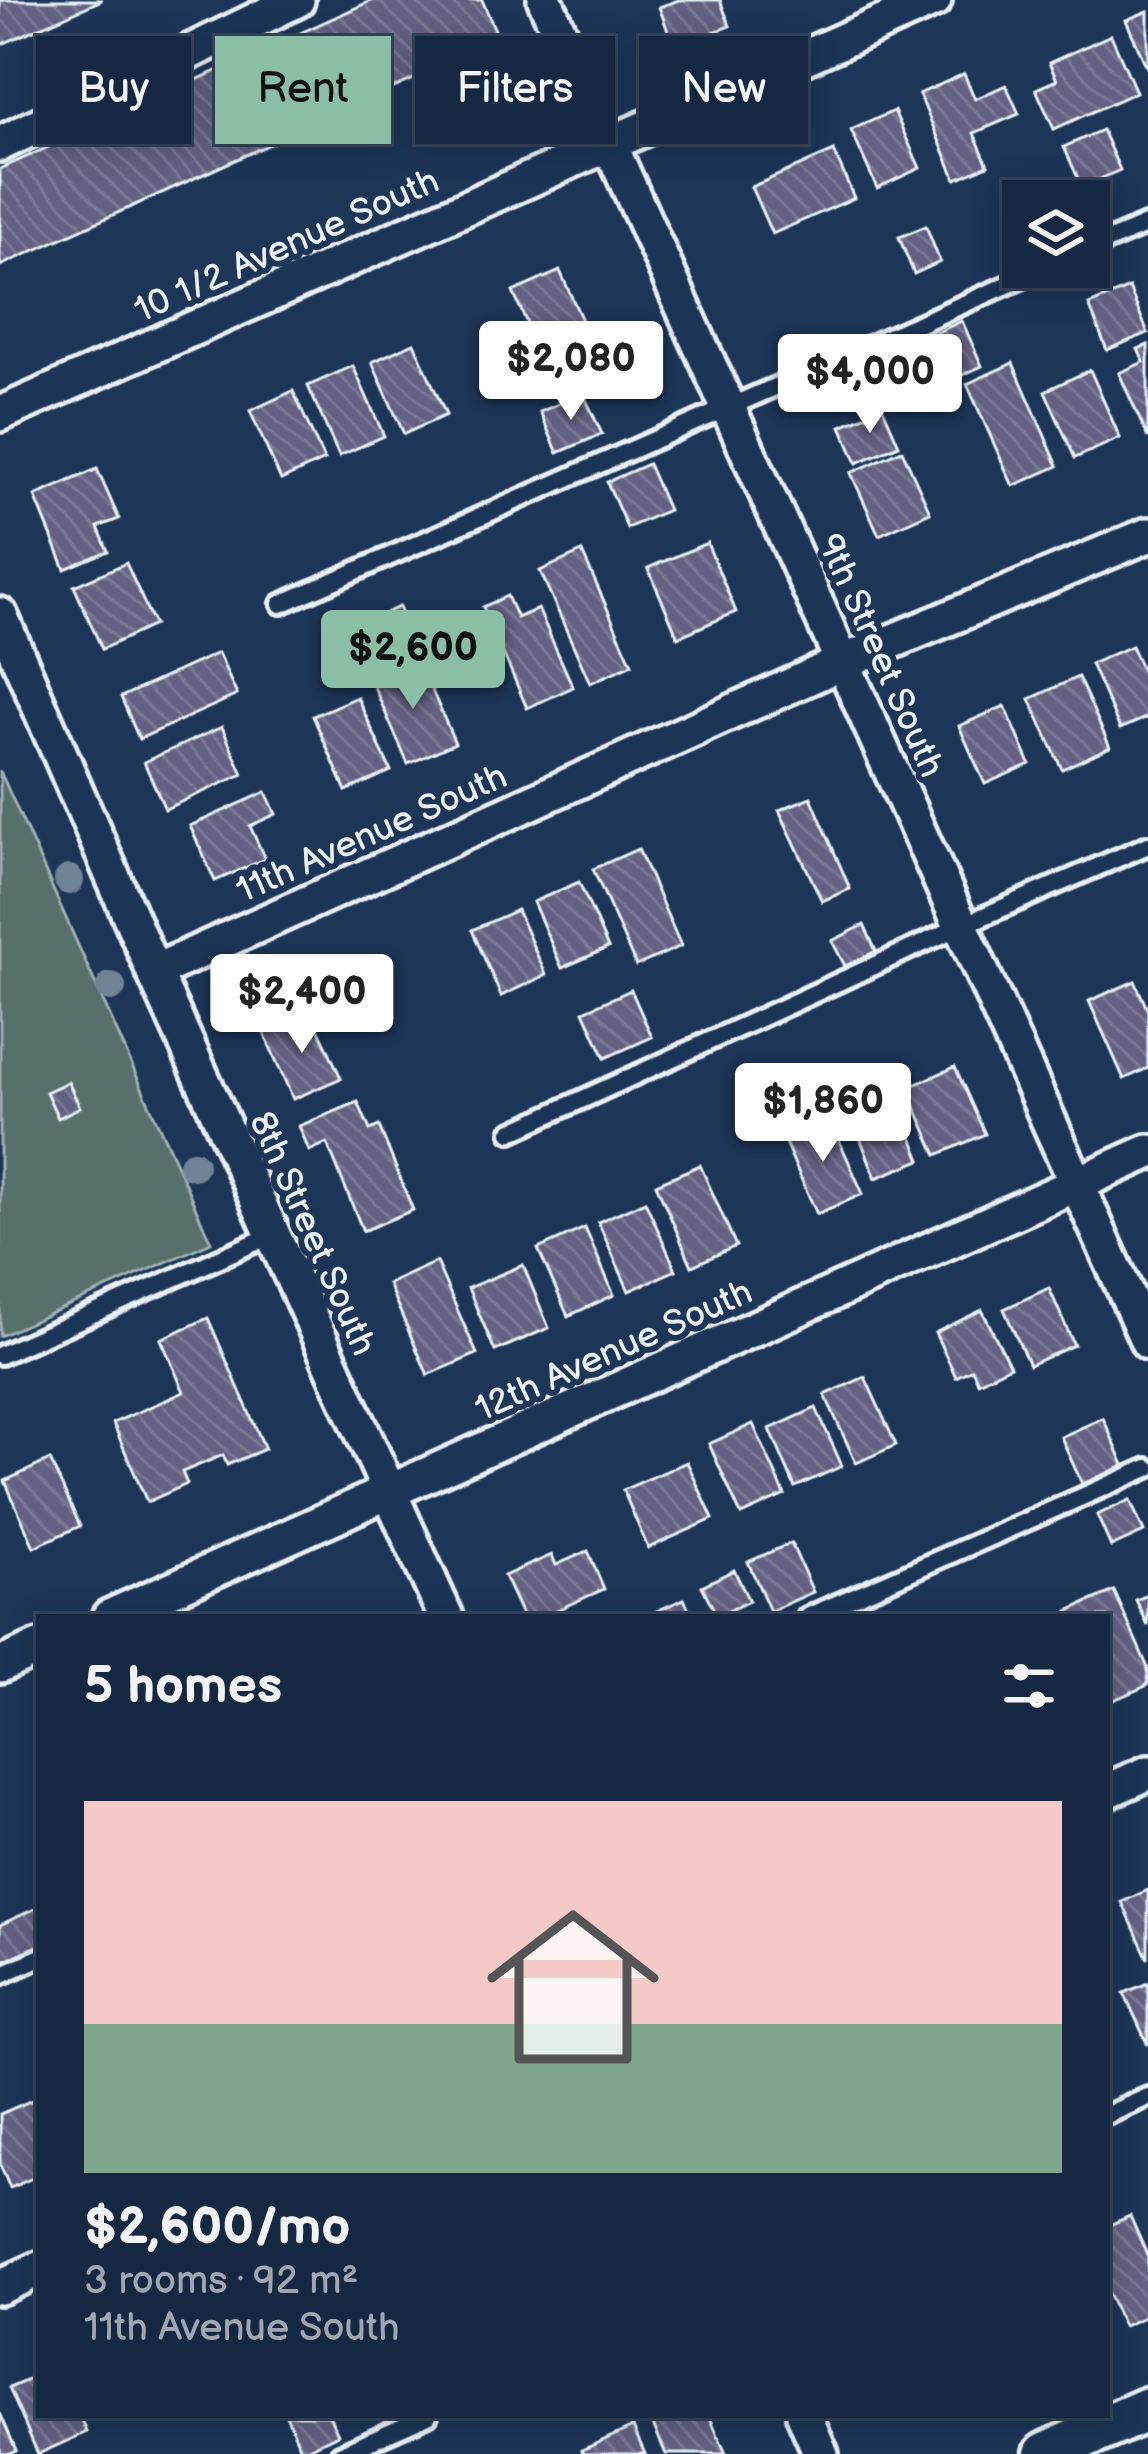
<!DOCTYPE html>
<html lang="en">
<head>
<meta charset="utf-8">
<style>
	body { margin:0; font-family:"Balsamiq Sans",sans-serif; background:#1f3048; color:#f1f3f6; height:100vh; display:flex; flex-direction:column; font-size:45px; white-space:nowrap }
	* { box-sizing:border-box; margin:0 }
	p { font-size:39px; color:#9ea6b1 }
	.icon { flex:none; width:66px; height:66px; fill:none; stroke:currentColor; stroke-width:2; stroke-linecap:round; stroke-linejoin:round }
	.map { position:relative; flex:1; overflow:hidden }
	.panel { position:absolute; left:36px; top:1614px; width:1074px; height:804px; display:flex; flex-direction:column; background:#162841; border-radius:0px; box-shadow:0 6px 30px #0003,0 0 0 3px #35445a }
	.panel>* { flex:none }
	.top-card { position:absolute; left:36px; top:36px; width:1077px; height:108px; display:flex; gap:24px }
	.fabs { position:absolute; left:1002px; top:180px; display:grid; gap:24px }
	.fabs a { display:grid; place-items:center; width:108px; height:108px; border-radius:0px; background:#162841; box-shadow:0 6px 30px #0003,0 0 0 3px #35445a; font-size:60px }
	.price { position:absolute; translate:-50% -102px; padding:0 27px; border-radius:12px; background:#fff; color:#222; font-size:39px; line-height:78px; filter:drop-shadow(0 3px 6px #0008) }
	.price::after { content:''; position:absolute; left:50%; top:72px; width:36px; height:27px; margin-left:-18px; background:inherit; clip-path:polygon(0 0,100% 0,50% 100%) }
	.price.active { background:#8abfa5; color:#111 }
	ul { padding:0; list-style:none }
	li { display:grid; align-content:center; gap:24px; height:636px; padding:0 48px }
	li+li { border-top:3px solid #35445a }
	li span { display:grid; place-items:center; height:372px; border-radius:0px; color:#555 }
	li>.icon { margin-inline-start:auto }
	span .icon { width:216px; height:216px; fill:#fffc; stroke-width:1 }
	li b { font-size:51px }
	h2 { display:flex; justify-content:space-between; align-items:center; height:144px; padding:0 48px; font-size:51px }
	.tag { padding:0 42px; border-radius:0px; background:#162841; box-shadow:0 6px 30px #0003,0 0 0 3px #35445a; font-size:42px; line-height:108px }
	.tag.active { background:#8abfa5; color:#111 }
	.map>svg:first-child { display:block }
	.park { fill:#59706c; stroke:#a0b0b2; stroke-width:3 }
	.building { fill:url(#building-back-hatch); stroke:#e8f1f8; stroke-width:3 }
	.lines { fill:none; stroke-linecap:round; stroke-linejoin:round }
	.service-casing { stroke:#e8f1f8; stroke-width:26 }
	.minor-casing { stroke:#e8f1f8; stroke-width:42 }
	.tertiary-casing { stroke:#e8f1f8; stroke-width:51 }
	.service { stroke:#1d3557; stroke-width:16 }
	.minor { stroke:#1d3557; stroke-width:33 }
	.tertiary { stroke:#1d3557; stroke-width:42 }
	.tree { fill:#718495 }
	.labels { text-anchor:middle; stroke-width:12; stroke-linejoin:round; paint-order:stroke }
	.street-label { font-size:36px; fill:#e8f1f8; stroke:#1d3557 }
</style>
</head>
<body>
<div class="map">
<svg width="1148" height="2454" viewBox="0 0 1148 2454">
	<defs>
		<pattern id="building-back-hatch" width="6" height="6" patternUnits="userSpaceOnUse" patternTransform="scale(3)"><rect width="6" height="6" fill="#646182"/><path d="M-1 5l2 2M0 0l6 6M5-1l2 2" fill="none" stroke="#7a7894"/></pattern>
	</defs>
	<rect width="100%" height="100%" fill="#1d3557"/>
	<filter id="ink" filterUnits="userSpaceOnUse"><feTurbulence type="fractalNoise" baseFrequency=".00833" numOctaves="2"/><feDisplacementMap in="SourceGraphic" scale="24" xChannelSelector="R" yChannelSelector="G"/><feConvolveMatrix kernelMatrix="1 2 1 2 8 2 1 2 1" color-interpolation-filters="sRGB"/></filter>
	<g filter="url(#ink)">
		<path class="park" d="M0,771L211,1242L0,1336Z"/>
		<g class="building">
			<path d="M0,0H102L0,45Z"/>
			<path d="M373,0H482L501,44L487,46L0,266V169Z"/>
			<path d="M679,0H720L730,26L674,47L659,7Z"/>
			<path d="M1148,11V70L1126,20Z"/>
			<path d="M1111,35L1136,92L1054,129L1036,89L1057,80L1049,63Z"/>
			<path d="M964,74L975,99L1006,85L1019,114L974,133L988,165L956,179L919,94Z"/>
			<path d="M894,111L920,168L877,188L851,130Z"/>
			<path d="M1102,130L1120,170L1082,187L1064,147Z"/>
			<path d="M834,151L854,198L772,234L751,187Z"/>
			<path d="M926,226L940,262L914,274L899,237Z"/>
			<path d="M560,271L601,363L554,384L513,292Z"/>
			<path d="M1129,288L1148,333L1107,350L1089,305Z"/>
			<path d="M962,321L982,366L940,385L920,340Z"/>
			<path d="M414,343L446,415L404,434L372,362Z"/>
			<path d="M1148,345V438L1119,373L1144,362L1138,349Z"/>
			<path d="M1013,363L1058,466L1013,486L967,384Z"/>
			<path d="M353,366L384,436L339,456L308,386Z"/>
			<path d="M1090,370L1120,438L1075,458L1045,391Z"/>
			<path d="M293,391L324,460L281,480L250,411Z"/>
			<path d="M583,393L602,434L558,453L540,412Z"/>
			<path d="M883,408L899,445L857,463L841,426Z"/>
			<path d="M902,450L930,512L879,535L851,473Z"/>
			<path d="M648,464L668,510L627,528L607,482Z"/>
			<path d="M97,469L119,519L98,527L108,551L65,569L35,496Z"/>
			<path d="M707,543L736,612L678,637L648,568Z"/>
			<path d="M582,552L632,664L590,683L540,571Z"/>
			<path d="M126,563L154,625L102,649L74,586Z"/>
			<path d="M507,596L517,618L538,609L573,687L527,708L483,607Z"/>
			<path d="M399,607L419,652L363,677L343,632Z"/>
			<path d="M1131,646L1148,683V717L1120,729L1091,664Z"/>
			<path d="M218,653L237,695L139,739L121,697Z"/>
			<path d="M419,661L455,743L408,764L372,682Z"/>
			<path d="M1078,677L1110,747L1062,769L1030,699Z"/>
			<path d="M357,697L391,771L346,791L313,716Z"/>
			<path d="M1005,706L1030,764L985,784L959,726Z"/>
			<path d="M222,727L243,774L165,809L144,762Z"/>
			<path d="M266,792L276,814L250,826L265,859L215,881L190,826Z"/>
			<path d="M811,797L850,889L822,901L779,810Z"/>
			<path d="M638,849L681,946L636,966L593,869Z"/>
			<path d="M579,882L608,948L562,968L533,902Z"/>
			<path d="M517,910L546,975L501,996L472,930Z"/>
			<path d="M864,925L876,951L845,966L832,941Z"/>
			<path d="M1135,981L1148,1011V1068L1124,1079L1089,1001Z"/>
			<path d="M631,990L652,1037L605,1058L584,1011Z"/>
			<path d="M311,1012L341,1078L293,1099L264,1033Z"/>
			<path d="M955,1067L985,1134L937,1155L907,1088Z"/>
			<path d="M68,1082L80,1107L58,1118L46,1092Z"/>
			<path d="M358,1102L370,1130L379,1126L413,1210L363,1231L327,1143L309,1151L299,1126Z"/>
			<path d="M900,1107L921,1160L876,1178L855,1125Z"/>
			<path d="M828,1115L863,1194L817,1214L782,1136Z"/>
			<path d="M700,1165L736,1246L692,1266L656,1184Z"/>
			<path d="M645,1201L676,1270L629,1291L598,1222Z"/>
			<path d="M585,1228L614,1295L568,1316L538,1249Z"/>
			<path d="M436,1262L477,1354L428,1375L388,1284Z"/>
			<path d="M523,1265L549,1328L495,1351L468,1288Z"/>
			<path d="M1049,1288L1074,1345L1029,1365L1004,1309Z"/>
			<path d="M982,1310L1010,1366L978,1382L972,1369L956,1377L935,1333Z"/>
			<path d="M208,1318L265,1449L227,1465L223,1455L182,1472L187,1484L147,1502L113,1423L184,1392L161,1339Z"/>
			<path d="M865,1377L896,1445L856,1463L825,1395Z"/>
			<path d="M816,1408L842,1466L795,1487L770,1429Z"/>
			<path d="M1103,1418L1125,1467L1083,1486L1061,1437Z"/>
			<path d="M753,1424L785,1495L741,1515L709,1444Z"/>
			<path d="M50,1460L80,1526L34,1547L5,1481Z"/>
			<path d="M687,1462L713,1519L648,1548L623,1490Z"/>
			<path d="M1130,1500L1144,1532L1111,1547L1097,1515Z"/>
			<path d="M791,1543L813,1592L770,1611L748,1562Z"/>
			<path d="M588,1551L604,1589L541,1617H523L504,1576L552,1555L556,1565Z"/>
			<path d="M734,1570L749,1601L717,1616L702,1586Z"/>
			<path d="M1114,1591L1148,1668V1685L1109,1702L1107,1617H1071L1068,1611Z"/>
			<path d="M1148,1595V1626L1136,1600Z"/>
			<path d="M684,1599L693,1617H652L650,1614Z"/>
			<path d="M1148,1890V1959L1122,1902Z"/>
			<path d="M39,1907V1950L0,1968V1925Z"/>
			<path d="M1148,1983V2045L1124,1993Z"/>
			<path d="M39,2097V2175L10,2188L0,2165V2114Z"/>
			<path d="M1130,2216L1148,2257V2315L1123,2326L1107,2291V2226Z"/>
			<path d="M39,2375V2415H80L87,2432L38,2454L9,2388Z"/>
			<path d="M0,2413L16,2450L7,2454H0Z"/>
			<path d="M286,2415H329L338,2434L302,2451Z"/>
			<path d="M649,2415H709L726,2454H666Z"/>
			<path d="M633,2427L645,2454H584L582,2450Z"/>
		</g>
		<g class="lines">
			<g class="service-casing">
				<g id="service">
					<path d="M1089,249L1148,224"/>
					<path d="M281,604L1048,267"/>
					<path d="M511,1132L961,926L1148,845"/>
					<path d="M0,1355L272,1235"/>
					<path d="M807,1617L1148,1468"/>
					<path d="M0,1975L39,1958"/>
					<path d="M1107,2115L1148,2097"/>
					<path d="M340,2454L428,2415"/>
				</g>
			</g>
			<g class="minor-casing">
				<g id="minor">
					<path d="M545,0L1148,1342"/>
					<path d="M0,144L297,0"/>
					<path d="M0,414L934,0"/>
					<path d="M0,615L154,972L446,1617"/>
					<path d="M154,972L843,662L1148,535"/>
					<path d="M109,1617L1148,1152"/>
					<path d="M0,1665L39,1648"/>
					<path d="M1107,1791L1148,1773"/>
					<path d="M0,2287L39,2269"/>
					<path d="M804,2415L821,2454"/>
				</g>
			</g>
			<g class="tertiary-casing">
				<path id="tertiary" d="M1046,2454L1148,2409"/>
			</g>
			<use href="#service" class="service"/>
			<use href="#minor" class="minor"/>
			<use href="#tertiary" class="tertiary"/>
		</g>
		<g class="tree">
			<circle cx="69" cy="880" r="15"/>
			<circle cx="111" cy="987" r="15"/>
			<circle cx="193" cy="1165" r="15"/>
		</g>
	</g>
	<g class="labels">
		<g class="street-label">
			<text transform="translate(286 244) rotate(-24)" y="13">10 1/2 Avenue South</text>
			<text transform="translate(882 655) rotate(66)" y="13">9th Street South</text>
			<text transform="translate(371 832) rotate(-24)" y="13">11th Avenue South</text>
			<text transform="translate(314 1233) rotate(66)" y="13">8th Street South</text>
			<text transform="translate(613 1349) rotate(-24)" y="13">12th Avenue South</text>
		</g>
	</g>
</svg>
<div class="fabs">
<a><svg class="icon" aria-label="layers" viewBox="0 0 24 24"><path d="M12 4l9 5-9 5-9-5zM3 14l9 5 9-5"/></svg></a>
</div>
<b class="price" style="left:571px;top:423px">$2,080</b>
<b class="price" style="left:870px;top:436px">$4,000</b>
<b class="price active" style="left:413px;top:712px">$2,600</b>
<b class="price" style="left:302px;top:1056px">$2,400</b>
<b class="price" style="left:823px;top:1165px">$1,860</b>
<div class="top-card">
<a class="tag">Buy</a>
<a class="tag active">Rent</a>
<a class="tag">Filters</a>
<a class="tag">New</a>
</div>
<section class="panel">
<h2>5 homes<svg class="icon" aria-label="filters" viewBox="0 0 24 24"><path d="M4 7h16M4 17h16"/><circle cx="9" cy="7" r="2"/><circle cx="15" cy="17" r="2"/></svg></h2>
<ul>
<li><span style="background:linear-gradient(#f6c9c9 60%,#7fa58c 0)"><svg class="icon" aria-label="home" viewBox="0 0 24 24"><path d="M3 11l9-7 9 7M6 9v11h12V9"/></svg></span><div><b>$2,600/mo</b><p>3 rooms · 92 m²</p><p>11th Avenue South</p></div></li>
</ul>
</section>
</div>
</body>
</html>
